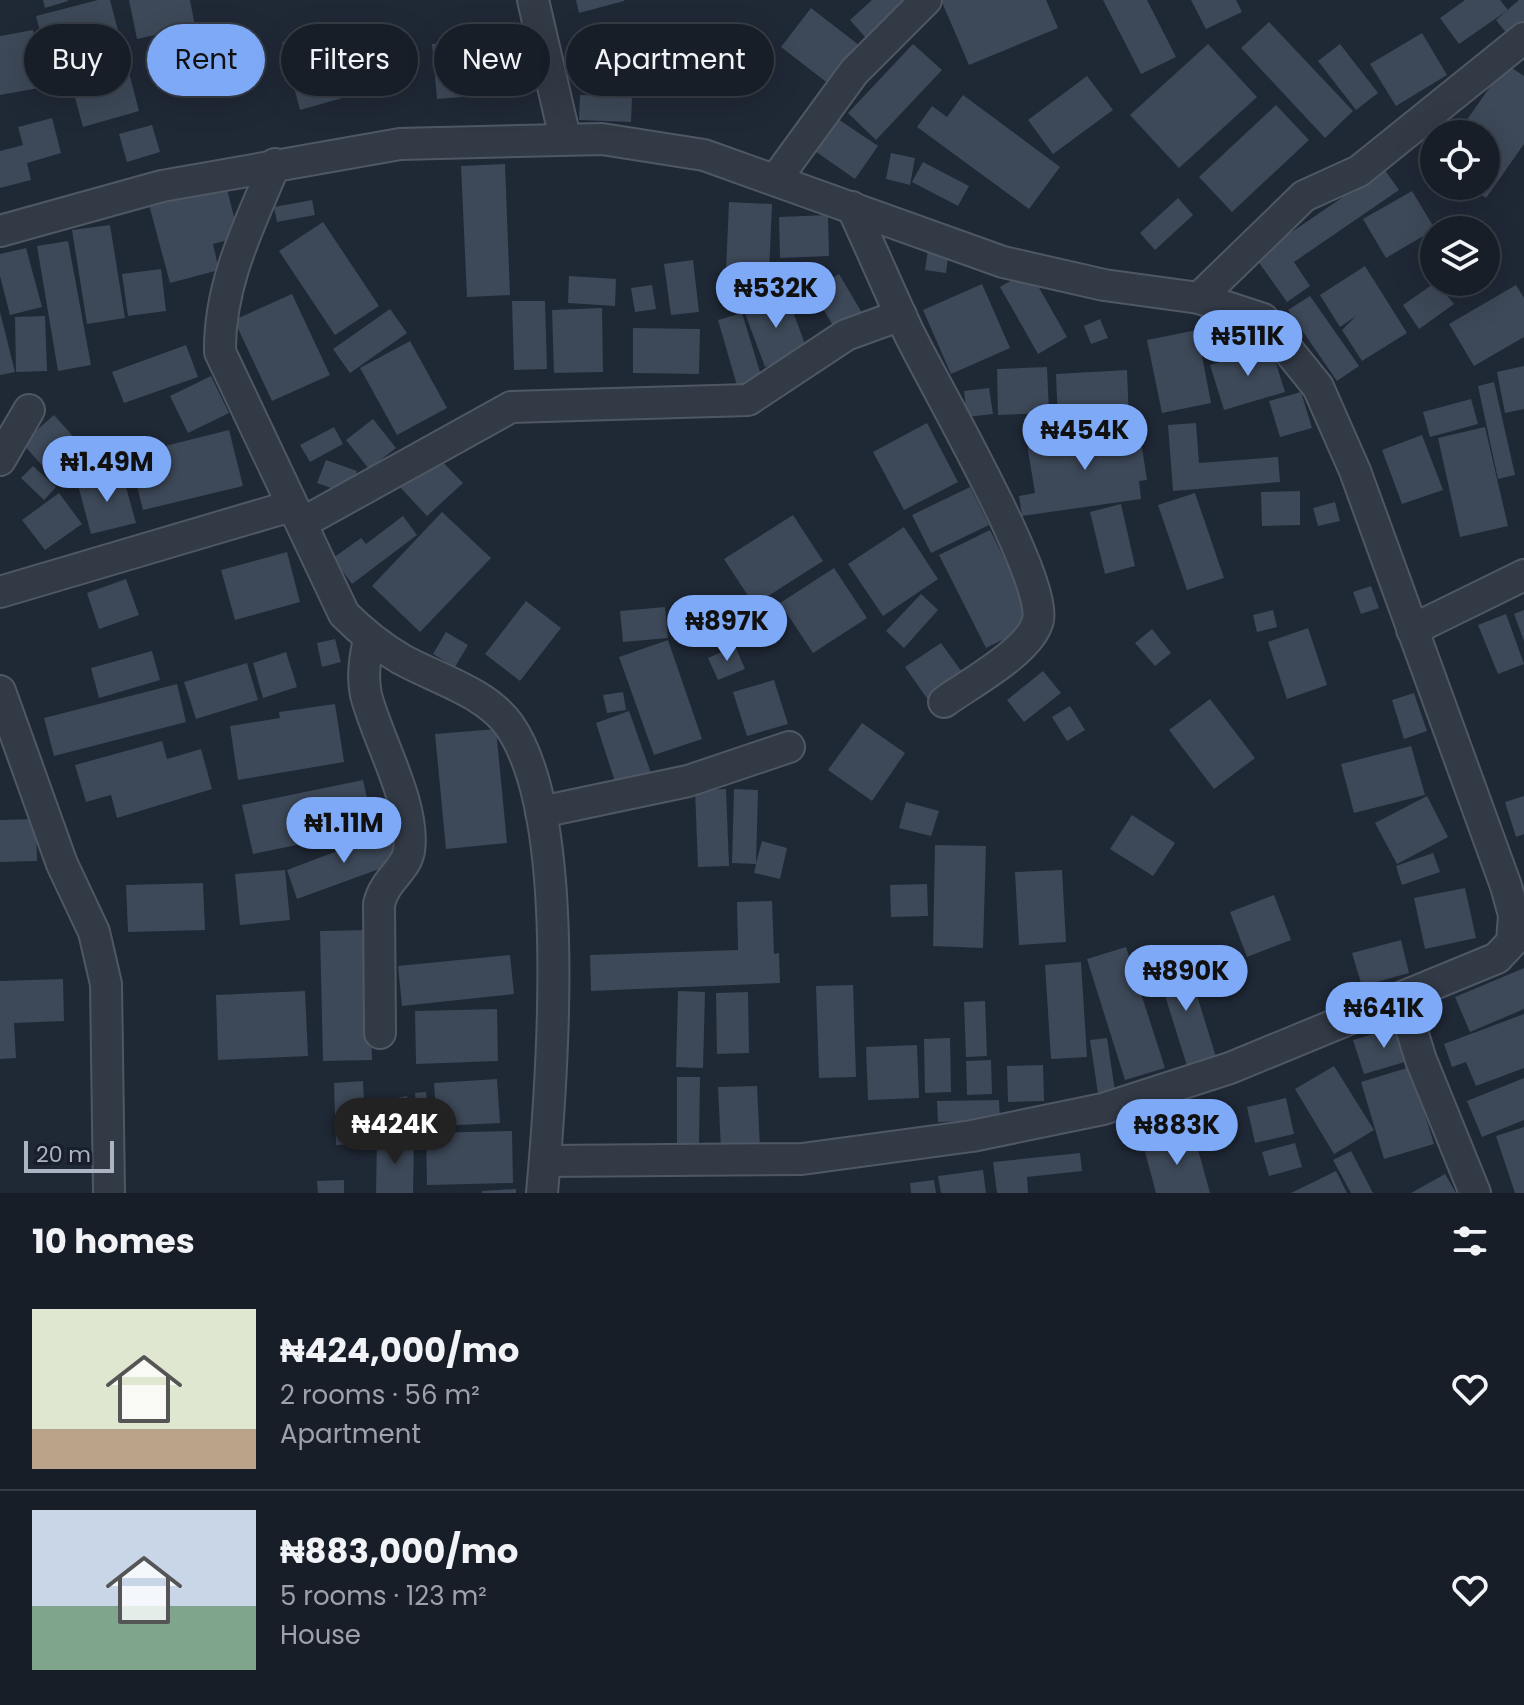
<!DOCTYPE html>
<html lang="en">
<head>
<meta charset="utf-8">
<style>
	body { margin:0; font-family:Poppins,sans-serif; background:#202730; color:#f1f3f6; height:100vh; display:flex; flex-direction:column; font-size:30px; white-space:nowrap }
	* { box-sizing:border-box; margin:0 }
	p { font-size:26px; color:#9ea2a8 }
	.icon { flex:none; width:44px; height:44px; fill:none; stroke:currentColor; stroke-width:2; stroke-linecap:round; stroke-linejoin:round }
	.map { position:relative; height:1193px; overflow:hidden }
	.details { display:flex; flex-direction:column; background:#171e28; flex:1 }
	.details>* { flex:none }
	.top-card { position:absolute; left:24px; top:24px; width:800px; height:72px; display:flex; gap:16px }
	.buttons { position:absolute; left:1420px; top:120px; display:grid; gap:16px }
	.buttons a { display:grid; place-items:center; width:80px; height:80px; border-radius:50%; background:#171e28; box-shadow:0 8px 32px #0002,0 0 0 2px #363c45; font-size:40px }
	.scale { position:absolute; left:24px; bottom:20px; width:90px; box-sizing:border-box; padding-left:8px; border:4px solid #acb4c3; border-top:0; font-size:22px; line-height:28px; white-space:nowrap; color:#acb4c3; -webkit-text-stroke:6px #181f2a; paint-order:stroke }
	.price { position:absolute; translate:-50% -68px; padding:0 18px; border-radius:28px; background:#7ea9f6; color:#111; font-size:26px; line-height:52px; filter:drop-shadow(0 2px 4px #0008) }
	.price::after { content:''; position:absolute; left:50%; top:48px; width:24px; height:18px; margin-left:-12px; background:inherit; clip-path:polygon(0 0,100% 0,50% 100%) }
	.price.on { background:#222; color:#fff }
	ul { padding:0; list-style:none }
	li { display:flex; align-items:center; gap:24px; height:200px; padding:0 32px }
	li+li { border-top:2px solid #363c45 }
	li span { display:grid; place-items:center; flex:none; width:224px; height:160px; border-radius:0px; color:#555 }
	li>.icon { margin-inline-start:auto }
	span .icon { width:96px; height:96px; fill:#fffc; stroke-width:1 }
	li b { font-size:34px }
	h2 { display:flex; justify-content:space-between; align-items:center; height:96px; padding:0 32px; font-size:34px }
	.pill { padding:0 28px; border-radius:36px; background:#171e28; box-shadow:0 8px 32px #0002,0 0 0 2px #363c45; font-size:28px; line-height:72px }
	.pill.on { background:#7ea9f6; color:#111 }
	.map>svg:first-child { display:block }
	.building { fill:#3d4858 }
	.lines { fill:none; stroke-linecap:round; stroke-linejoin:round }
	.street-casing { stroke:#505764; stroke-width:34 }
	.street { stroke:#323a46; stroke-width:30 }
</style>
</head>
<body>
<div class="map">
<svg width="1524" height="1193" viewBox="0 0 1524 1193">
	<rect width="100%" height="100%" fill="#1f2835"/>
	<g class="building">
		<path d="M43,0H68V1L45,8Z"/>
		<path d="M98,0H110L139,111L83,127L60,42L44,46L36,16Z"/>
		<path d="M129,0H190L195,26L137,39Z"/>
		<path d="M576,0H624V1L579,13Z"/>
		<path d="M872,0H908L866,38L850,20Z"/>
		<path d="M941,0H1046L1058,28L969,65Z"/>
		<path d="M1103,0H1147L1176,57L1141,74Z"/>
		<path d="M1191,0H1236L1242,12L1206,29Z"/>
		<path d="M1465,0H1500L1508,10L1459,44L1440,18Z"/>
		<path d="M1519,0H1524V21L1507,34L1496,20Z"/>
		<path d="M811,8L864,49L834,88L781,47Z"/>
		<path d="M1269,22L1353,111L1325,138L1241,48Z"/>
		<path d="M328,29L346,97L300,110L282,42Z"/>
		<path d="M33,30L44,87L0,95V36Z"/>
		<path d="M1422,33L1447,75L1396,106L1370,64Z"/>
		<path d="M644,34L656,80L603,94L591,48Z"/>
		<path d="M504,37L509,93L437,99L432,44Z"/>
		<path d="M913,44L942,70L876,140L848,113Z"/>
		<path d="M1208,44L1257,97L1179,168L1130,115Z"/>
		<path d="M1340,44L1378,93L1356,110L1318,61Z"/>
		<path d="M1506,64L1524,76V144L1486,198L1469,186H1486V134H1457Z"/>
		<path d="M1087,76L1113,110L1053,154L1028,120Z"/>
		<path d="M580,95L632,97L631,122L579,120Z"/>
		<path d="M963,95L1060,167L1029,209L917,127L932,106L947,117Z"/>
		<path d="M1276,105L1309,140L1232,212L1199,177Z"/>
		<path d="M835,117L878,146L855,179L812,149Z"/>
		<path d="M52,118L61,153L27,163L31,180L0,188V151L23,145L18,127Z"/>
		<path d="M152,125L160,152L127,162L119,134Z"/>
		<path d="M891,153L915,158L910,185L886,179Z"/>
		<path d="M923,162L969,186L958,206L912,182Z"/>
		<path d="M505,164L510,295L467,297L461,166Z"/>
		<path d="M1384,169L1399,190L1294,262L1310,286L1287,302L1255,257Z"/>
		<path d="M225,181L239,237L213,244L219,270L170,283L148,201Z"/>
		<path d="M1412,191L1435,229L1386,258L1363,219Z"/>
		<path d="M1178,198L1193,215L1155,250L1140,233Z"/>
		<path d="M312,200L315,215L277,222L274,207Z"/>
		<path d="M729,202L772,204L768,296L725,294Z"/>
		<path d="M828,215L829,256L780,258L779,217Z"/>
		<path d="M323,222L379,306L335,335L279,251Z"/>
		<path d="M110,225L125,318L87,324L72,230Z"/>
		<path d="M68,241L91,365L58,371L37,246Z"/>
		<path d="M26,248L42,307L10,315L0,276V254Z"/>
		<path d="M928,249L949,252L946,273L925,270Z"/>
		<path d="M693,260L699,312L671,315L664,264Z"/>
		<path d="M1365,266L1407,333L1362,361L1342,330L1356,316L1340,327L1320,295Z"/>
		<path d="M161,269L166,311L128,316L122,274Z"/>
		<path d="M1029,270L1067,337L1038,354L1000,287Z"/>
		<path d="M839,274L865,318L838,334L812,290Z"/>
		<path d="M569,276L616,279L615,306L568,303Z"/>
		<path d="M1436,282L1454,304L1419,329L1403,305Z"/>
		<path d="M982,284L1010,348L951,374L923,310Z"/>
		<path d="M652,285L656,309L635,312L631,288Z"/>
		<path d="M1516,285L1524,298V337L1474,366L1449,324Z"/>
		<path d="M786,293L808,352L765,367L743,308Z"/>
		<path d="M292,294L330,375L272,401L234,320Z"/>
		<path d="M1310,296L1359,366L1337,381L1288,310Z"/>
		<path d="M512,301H545L547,369L514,370Z"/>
		<path d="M602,308L603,372L554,373L552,310Z"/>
		<path d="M390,309L407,333L350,373L333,349Z"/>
		<path d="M0,312L15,372L0,375Z"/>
		<path d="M742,313L763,382L738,389L718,320Z"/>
		<path d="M45,316L47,371L16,372L15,317Z"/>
		<path d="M1100,319L1108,338L1091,344L1084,326Z"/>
		<path d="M633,328L700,329L699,374L633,373Z"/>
		<path d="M1197,330L1211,403L1162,413L1147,340Z"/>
		<path d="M410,341L447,408L397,435L360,368Z"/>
		<path d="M186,345L198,377L124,403L112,372Z"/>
		<path d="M1271,347L1285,392L1224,410L1210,365Z"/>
		<path d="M1524,366V409L1505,413L1497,372Z"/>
		<path d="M1047,367L1049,413L998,415L997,369Z"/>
		<path d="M1127,370L1129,420L1058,423L1056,374Z"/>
		<path d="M211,376L229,413L188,433L170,396Z"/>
		<path d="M1494,382L1515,475L1498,479L1478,386Z"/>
		<path d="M989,388L993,414L967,417L964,391Z"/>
		<path d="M1301,392L1312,428L1280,437L1269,401Z"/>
		<path d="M1471,399L1478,424L1430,437L1423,412Z"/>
		<path d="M54,415L94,460L62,488L22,443Z"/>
		<path d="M373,419L396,448L369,469L346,440Z"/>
		<path d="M927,423L958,482L904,510L873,452Z"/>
		<path d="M1196,423L1199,463L1278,457L1280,482L1173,491L1168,425Z"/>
		<path d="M334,427L343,444L310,462L300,445Z"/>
		<path d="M1485,427L1508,526L1460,537L1438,438Z"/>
		<path d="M1139,428L1147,480L1139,481L1141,499L1022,516L1019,496L1035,493L1027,444Z"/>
		<path d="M229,430L243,486L143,510L129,455Z"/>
		<path d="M1422,435L1443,490L1402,504L1382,450Z"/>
		<path d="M434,453L463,483L427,516L399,486Z"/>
		<path d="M326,460L357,471L348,494L317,483Z"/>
		<path d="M33,466L56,487L44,500L21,478Z"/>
		<path d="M122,473L136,523L91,534L78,485Z"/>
		<path d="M970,487L989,525L931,553L912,515Z"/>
		<path d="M1300,491V525L1262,526L1261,492Z"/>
		<path d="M59,493L82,524L45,550L22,520Z"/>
		<path d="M1195,493L1224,578L1187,590L1158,505Z"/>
		<path d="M1335,502L1340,521L1318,526L1313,508Z"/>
		<path d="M1121,504L1135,566L1105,574L1090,512Z"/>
		<path d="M442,512L491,558L420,632L372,586Z"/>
		<path d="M793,515L823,561L754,605L724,559Z"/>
		<path d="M403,516L417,535L352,584L333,558L361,538L366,544Z"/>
		<path d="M904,527L938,579L883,616L848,564Z"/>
		<path d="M990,530L1037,623L986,648L939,555Z"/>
		<path d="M287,552L300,602L235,620L221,570Z"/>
		<path d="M834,568L867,618L813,653L780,603Z"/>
		<path d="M126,579L139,615L99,629L87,593Z"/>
		<path d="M1371,586L1379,608L1361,614L1353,592Z"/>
		<path d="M921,594L938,610L904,648L886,631Z"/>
		<path d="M526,601L561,628L520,681L485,654Z"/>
		<path d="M665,607L668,638L623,642L620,611Z"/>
		<path d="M1273,610L1277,627L1257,632L1253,615Z"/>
		<path d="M1524,610V641L1514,614Z"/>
		<path d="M1506,614L1524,664L1498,674L1478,625Z"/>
		<path d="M1308,628L1327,685L1287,699L1268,642Z"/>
		<path d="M1152,629L1171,653L1155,666L1135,643Z"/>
		<path d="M446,632L468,645L455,667L433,654Z"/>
		<path d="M335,639L341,662L322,667L317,643Z"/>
		<path d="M668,640L702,739L654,755L619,657Z"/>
		<path d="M941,643L967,679L931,704L905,667Z"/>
		<path d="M735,646L745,669L718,680L708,658Z"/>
		<path d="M152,651L160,680L99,698L91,668Z"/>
		<path d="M286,652L297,687L263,698L253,663Z"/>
		<path d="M247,663L258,700L196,719L184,682Z"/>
		<path d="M1043,671L1061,693L1024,722L1007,700Z"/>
		<path d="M774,680L788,724L747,736L733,692Z"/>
		<path d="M177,684L186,722L54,756L44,718Z"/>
		<path d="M623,692L626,710L607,713L603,695Z"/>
		<path d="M1414,693L1427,731L1404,739L1392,700Z"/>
		<path d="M1210,699L1255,758L1214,789L1169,730Z"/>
		<path d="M335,704L344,762L238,780L230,726L280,718L279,712Z"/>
		<path d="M1070,706L1085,730L1067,741L1052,717Z"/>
		<path d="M629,711L651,773L616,785L596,723Z"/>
		<path d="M862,723L905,753L872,801L828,770Z"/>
		<path d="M496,729L507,843L446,849L435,734Z"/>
		<path d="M162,741L167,759L201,749L212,789L117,818L111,795L86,802L75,765Z"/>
		<path d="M1411,746L1425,795L1354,813L1341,764Z"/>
		<path d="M363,780L374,829L253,854L242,805Z"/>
		<path d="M726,789L729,866L698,867L695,790Z"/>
		<path d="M734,789L758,790L756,863L762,841L787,848L780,879L754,873L756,864L732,863Z"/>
		<path d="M1427,796L1448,837L1397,864L1375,823Z"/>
		<path d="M1524,796V834L1516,837L1505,802Z"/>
		<path d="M906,802L939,811L931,836L899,828Z"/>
		<path d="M1132,815L1175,843L1153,876L1110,849Z"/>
		<path d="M36,819L37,861L0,862V820Z"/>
		<path d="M390,831L401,861L297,899L287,870Z"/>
		<path d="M935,845L986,846L983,948L933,946Z"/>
		<path d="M1433,853L1440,872L1402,885L1396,866Z"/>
		<path d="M285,870L290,920L240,925L235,874Z"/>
		<path d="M1062,870L1066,942L1019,945L1015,872Z"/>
		<path d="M203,883L205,930L128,932L126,885Z"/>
		<path d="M927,884L928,916L891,917L890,885Z"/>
		<path d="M1465,888L1476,938L1425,949L1414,898Z"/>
		<path d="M1274,895L1291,940L1247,957L1230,912Z"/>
		<path d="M772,901L774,954L779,953L780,983L591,991L590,955L738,950L737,902Z"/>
		<path d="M369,930L372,1060L323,1061L320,931Z"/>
		<path d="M1401,940L1409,973L1362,986L1352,953Z"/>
		<path d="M1126,947L1165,1068L1125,1080L1087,959Z"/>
		<path d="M510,955L514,994L402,1006L398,966Z"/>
		<path d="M1185,957L1217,1060L1188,1069L1156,967Z"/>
		<path d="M1081,962L1087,1057L1051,1059L1045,965Z"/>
		<path d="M1524,968V1009L1470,1032L1455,997Z"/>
		<path d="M63,979L64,1021L14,1023L16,1058L0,1059V981Z"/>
		<path d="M853,985L856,1077L819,1078L816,986Z"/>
		<path d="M305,991L308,1056L218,1060L216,995Z"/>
		<path d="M678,991L705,992L703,1068L676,1067Z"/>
		<path d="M748,992L749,1053L717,1054L716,993Z"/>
		<path d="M985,1001L987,1056L966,1057L964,1002Z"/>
		<path d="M497,1009L498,1061L416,1064L415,1011Z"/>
		<path d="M1524,1014V1068L1476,1086L1466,1062L1452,1067L1444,1044Z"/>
		<path d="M1404,1025L1415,1059L1364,1074L1353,1040Z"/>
		<path d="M950,1038L951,1092L925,1093L924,1039Z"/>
		<path d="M1107,1038L1117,1104L1100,1107L1090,1040Z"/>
		<path d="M917,1045L919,1098L868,1100L866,1047Z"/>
		<path d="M991,1060L992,1094L967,1095L966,1061Z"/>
		<path d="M1043,1065L1044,1101L1008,1102L1007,1066Z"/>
		<path d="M1334,1066L1374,1130L1334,1154L1295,1089Z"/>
		<path d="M1410,1067L1434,1144L1384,1159L1361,1082Z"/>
		<path d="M677,1077H700L699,1145L677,1144Z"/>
		<path d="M1524,1078V1120L1482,1137L1467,1101Z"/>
		<path d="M497,1079L500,1123L437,1126L434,1083Z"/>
		<path d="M363,1081L366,1144L336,1145L334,1083Z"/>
		<path d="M757,1086L760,1148L721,1150L718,1087Z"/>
		<path d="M426,1092L429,1117L417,1118L415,1093Z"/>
		<path d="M407,1096L415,1129L375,1138L368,1104Z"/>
		<path d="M1286,1098L1294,1134L1255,1143L1247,1107Z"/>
		<path d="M999,1100L1000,1120L938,1122L937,1101Z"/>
		<path d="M1524,1127V1193H1515L1496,1136Z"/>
		<path d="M512,1131L513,1183L427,1185L426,1133Z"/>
		<path d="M1194,1135L1210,1193H1156L1144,1148Z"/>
		<path d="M377,1139L414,1140L413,1193H376Z"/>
		<path d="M1295,1143L1302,1167L1269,1176L1262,1152Z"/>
		<path d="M1351,1151L1373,1193H1351L1333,1160Z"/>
		<path d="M1080,1153L1082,1171L1027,1177L1028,1193H997L993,1162Z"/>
		<path d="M983,1170L986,1193H941L938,1176Z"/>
		<path d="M1336,1171L1347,1193H1291Z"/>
		<path d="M1445,1174L1456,1193H1411Z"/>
		<path d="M344,1180V1193H318L317,1181Z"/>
		<path d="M934,1180L936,1193H911L910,1183Z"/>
		<path d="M516,1189V1193H482V1191Z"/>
	</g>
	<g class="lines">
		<g class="street-casing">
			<g id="street">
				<path d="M533,0L565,138"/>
				<path d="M275,164C249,226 219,284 220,352L344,614C362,632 379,646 401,659C435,678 486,692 509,725C573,816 552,1082 542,1193"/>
				<path d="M776,179L854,72L926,0"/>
				<path d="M852,207C871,248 888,288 907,329C931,380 1047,577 1038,620C1031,651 970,683 944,702"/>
				<path d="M0,231L162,186L400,144L602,139L704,155L1003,262L1104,285L1199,298L1304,196L1359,171L1524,38"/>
				<path d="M0,460L29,410"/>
				<path d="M302,523L511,407L748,400L846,335L901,315"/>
				<path d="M0,592L291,506"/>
				<path d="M1412,630L1524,575"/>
				<path d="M369,639C365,658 362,676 366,695C377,739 416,805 409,851C406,870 385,879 379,904L380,1033"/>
				<path d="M0,691L62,864L94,932L106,984L109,1193"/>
				<path d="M541,812L688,781L789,747"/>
				<path d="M1402,999L1421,1060L1475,1193"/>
				<path d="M545,1161L802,1159L972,1136L1103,1109L1230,1068L1497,958L1512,942L1514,915L1506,886L1355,471L1318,387L1263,319L1199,298"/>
			</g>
		</g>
		<use href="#street" class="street"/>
	</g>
</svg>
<div class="buttons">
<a><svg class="icon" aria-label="locate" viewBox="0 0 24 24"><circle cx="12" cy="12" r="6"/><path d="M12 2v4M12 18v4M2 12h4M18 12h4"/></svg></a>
<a><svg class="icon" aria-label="layers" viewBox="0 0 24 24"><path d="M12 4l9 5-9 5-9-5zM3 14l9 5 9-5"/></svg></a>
</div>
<div class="scale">20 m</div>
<b class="price" style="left:776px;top:330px">₦532K</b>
<b class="price" style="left:1248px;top:378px">₦511K</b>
<b class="price" style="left:1085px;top:472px">₦454K</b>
<b class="price" style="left:107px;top:504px">₦1.49M</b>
<b class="price" style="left:727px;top:663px">₦897K</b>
<b class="price" style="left:344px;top:865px">₦1.11M</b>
<b class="price" style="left:1186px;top:1013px">₦890K</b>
<b class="price" style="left:1384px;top:1050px">₦641K</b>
<b class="price on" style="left:395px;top:1166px">₦424K</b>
<b class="price" style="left:1177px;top:1167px">₦883K</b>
<div class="top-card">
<a class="pill">Buy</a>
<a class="pill on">Rent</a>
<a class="pill">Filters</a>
<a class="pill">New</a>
<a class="pill">Apartment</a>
</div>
</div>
<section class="details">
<h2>10 homes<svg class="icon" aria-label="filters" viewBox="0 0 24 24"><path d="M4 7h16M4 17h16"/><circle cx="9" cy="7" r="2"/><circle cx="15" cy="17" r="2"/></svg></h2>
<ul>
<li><span style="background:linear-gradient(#dfe7d0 75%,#b9a48a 0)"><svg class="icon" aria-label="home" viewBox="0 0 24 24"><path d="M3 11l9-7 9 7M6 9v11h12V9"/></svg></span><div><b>₦424,000/mo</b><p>2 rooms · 56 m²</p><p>Apartment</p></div><svg class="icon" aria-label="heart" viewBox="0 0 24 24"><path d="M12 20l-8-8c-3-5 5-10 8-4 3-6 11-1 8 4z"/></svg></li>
<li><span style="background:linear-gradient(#c9d6e8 60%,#7fa58c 0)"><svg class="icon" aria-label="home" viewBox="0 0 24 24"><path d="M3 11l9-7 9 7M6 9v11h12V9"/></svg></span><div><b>₦883,000/mo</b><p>5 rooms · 123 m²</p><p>House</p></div><svg class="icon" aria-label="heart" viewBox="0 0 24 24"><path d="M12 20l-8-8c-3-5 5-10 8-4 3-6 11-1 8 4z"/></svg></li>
</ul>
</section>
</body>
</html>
